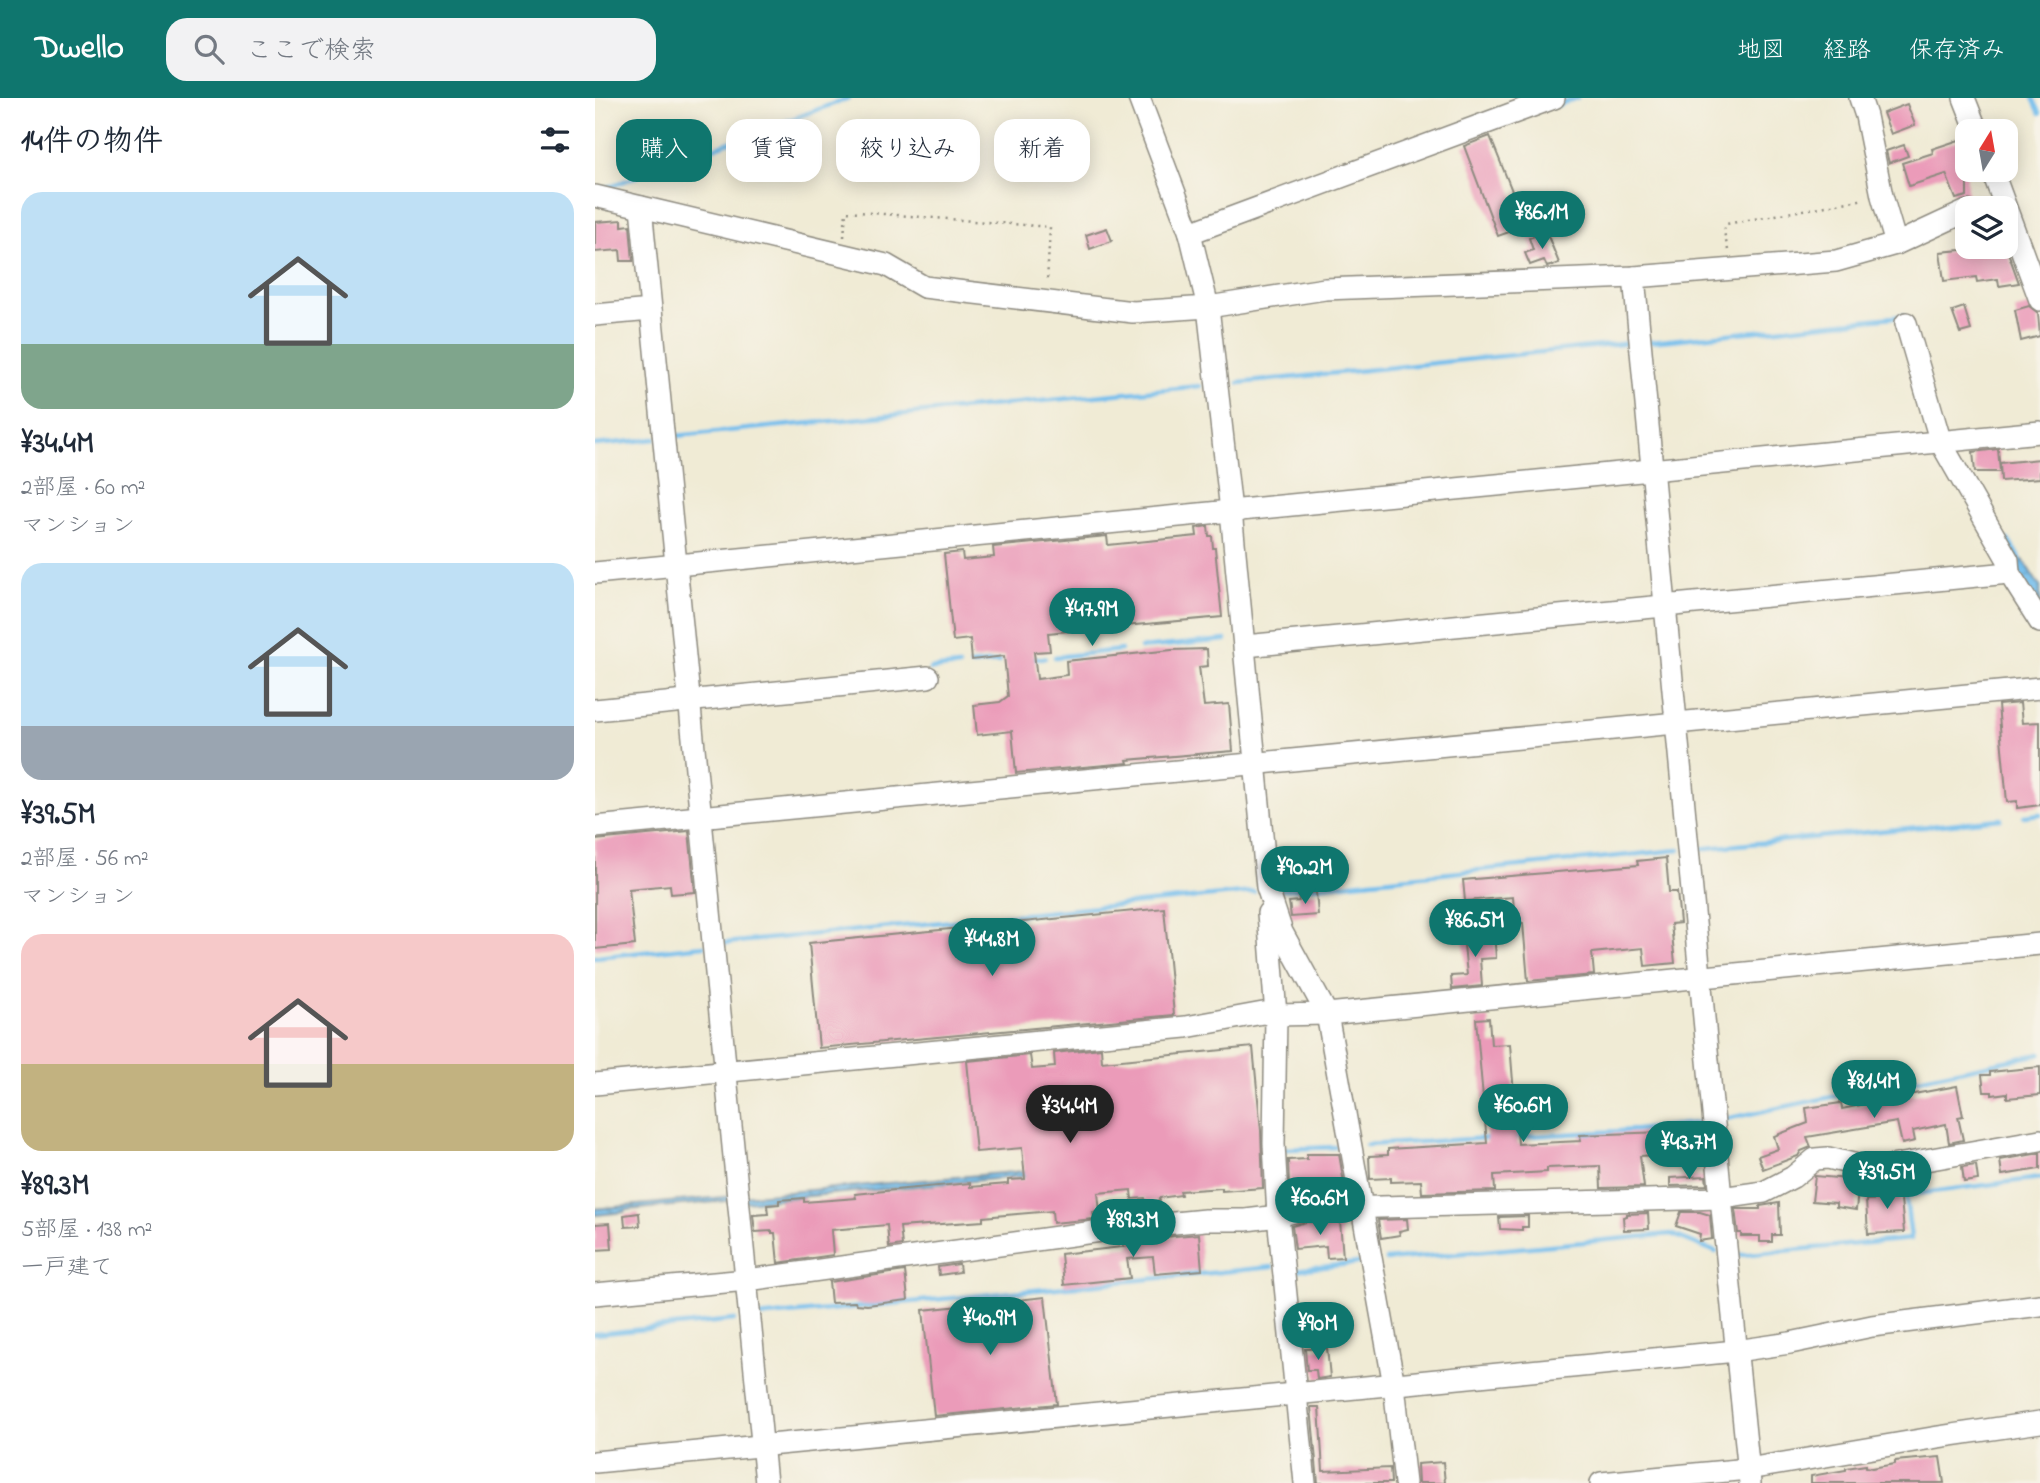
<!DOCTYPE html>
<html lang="ja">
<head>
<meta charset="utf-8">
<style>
	body { margin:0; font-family:"Indie Flower","Klee One",sans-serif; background:#f2f2f3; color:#1f2937; height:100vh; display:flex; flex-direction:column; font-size:26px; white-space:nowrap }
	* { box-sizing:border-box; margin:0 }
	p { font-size:23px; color:#747a83 }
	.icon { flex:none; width:38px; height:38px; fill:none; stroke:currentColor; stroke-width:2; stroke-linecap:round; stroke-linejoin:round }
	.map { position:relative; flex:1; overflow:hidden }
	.sheet { display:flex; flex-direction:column; background:#fff; width:595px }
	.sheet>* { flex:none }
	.top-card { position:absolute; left:21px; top:21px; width:665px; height:63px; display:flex; gap:14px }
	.needle { width:46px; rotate:11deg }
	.fabs { position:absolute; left:1360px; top:21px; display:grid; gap:14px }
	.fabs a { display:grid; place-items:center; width:63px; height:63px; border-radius:14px; background:#fff; box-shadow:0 4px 18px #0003; font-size:35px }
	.price { position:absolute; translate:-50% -60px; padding:0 16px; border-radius:24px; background:#0f766e; color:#fff; font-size:23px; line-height:46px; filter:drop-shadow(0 2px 4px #0008) }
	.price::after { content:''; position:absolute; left:50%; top:42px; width:21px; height:16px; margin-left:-10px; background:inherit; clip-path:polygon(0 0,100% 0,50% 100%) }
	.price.on { background:#222; color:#fff }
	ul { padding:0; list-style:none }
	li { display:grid; align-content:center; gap:14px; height:371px; padding:0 21px }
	li span { display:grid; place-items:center; height:217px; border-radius:21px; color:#555 }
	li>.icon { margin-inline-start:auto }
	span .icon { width:126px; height:126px; fill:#fffc; stroke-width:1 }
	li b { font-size:30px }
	h2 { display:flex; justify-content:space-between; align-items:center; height:84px; padding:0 21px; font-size:30px }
	.chip { padding:0 24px; border-radius:21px; background:#fff; box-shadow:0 4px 18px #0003; font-size:24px; line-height:63px }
	.chip.on { background:#0f766e; color:#fff }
	header { display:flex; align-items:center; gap:42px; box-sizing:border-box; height:98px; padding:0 35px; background:#0f766e; color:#fff }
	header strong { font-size:33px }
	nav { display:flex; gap:38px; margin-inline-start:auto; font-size:24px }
	.search { width:490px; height:63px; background:#f2f2f3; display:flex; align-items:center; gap:18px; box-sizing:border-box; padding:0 24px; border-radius:21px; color:#747a83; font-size:26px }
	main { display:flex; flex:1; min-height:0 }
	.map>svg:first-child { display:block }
	.water { fill:url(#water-waves); stroke:#4f748c; stroke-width:2 }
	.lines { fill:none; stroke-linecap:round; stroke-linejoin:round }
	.stream { stroke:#73beed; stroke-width:4.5 }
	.building { fill:#eb9bb9 }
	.minor-casing { stroke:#8e8b80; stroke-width:24 }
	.path { stroke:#8e8b80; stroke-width:2.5; stroke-dasharray:2 5; stroke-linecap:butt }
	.minor { stroke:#fff; stroke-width:21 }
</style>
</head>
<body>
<header>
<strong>Dwello</strong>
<div class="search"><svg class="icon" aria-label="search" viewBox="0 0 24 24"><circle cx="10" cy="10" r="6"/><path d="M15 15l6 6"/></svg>ここで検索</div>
<nav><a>地図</a><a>経路</a><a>保存済み</a></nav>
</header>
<main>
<section class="sheet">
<h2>14件の物件<svg class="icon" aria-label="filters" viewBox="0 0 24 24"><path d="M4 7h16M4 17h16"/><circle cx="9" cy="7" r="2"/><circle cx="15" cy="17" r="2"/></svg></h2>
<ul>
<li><span style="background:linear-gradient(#bfe0f5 70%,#7fa58c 0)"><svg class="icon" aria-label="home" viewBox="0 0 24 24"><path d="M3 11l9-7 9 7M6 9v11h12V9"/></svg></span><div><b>¥34.4M</b><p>2部屋 · 60 m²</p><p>マンション</p></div></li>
<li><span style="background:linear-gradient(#bfe0f5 75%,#9aa5b1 0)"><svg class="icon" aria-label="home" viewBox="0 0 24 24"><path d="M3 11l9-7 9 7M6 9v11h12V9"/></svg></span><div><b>¥39.5M</b><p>2部屋 · 56 m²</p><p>マンション</p></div></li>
<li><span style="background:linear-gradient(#f6c9c9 60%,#c2b280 0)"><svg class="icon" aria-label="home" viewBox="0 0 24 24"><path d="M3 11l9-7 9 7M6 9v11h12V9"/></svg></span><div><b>¥89.3M</b><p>5部屋 · 138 m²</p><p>一戸建て</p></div></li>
</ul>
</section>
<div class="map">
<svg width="1445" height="1385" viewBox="0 0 1445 1385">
	<defs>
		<pattern id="water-waves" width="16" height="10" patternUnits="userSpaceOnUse" patternTransform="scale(1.75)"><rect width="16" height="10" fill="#73beed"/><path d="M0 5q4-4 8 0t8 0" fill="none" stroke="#5f9bc0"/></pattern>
	</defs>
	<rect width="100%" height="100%" fill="#f7f3e8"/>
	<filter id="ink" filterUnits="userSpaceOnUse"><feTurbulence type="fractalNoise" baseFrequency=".0143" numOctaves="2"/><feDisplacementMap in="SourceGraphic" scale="14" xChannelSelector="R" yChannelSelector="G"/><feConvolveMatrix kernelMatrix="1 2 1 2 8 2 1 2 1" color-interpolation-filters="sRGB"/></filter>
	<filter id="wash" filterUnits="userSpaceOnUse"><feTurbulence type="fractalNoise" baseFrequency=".00686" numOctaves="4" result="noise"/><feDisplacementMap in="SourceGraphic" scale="28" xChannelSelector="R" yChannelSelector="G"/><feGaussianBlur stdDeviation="1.57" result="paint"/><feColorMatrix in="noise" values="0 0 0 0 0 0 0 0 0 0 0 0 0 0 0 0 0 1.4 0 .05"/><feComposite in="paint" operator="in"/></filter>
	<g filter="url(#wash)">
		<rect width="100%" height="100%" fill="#f0ebd5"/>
		<g class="water">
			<path d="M1423,460L1428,462L1445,489V512L1419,469Z"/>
			<path d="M668,1052L669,1056L149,1104L148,1098Z"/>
			<path d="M139,1098L140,1102L31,1112L30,1114L0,1117V1111Z"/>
		</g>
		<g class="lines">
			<g class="stream">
				<path d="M1438,0L1445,15"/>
				<path d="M963,7L982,0"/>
				<path d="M8,91L254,0"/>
				<path d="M1055,244L1308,218"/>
				<path d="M644,285L1036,245"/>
				<path d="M80,338L605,288"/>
				<path d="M0,347L60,341"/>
				<path d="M1413,442L1425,461L1424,464"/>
				<path d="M546,550L631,542"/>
				<path d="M460,559L526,552"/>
				<path d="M434,561L450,560"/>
				<path d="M376,567L404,564"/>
				<path d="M335,571L364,568"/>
				<path d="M1429,718L1445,716"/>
				<path d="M1102,751L1406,721"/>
				<path d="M687,792L1084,752"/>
				<path d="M130,845L659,794"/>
				<path d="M0,859L109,848"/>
				<path d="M1130,1021L1445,956"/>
				<path d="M918,1039L1042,1032L1110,1024"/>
				<path d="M771,1047L895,1040"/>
				<path d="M691,1051L740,1049"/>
				<path d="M1144,1157L1316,1141L1311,1101L1313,1097L1445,1080"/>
				<path d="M791,1162L1076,1136L1121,1154"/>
				<path d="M699,1172L763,1165"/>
				<path d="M162,1219L677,1169"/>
				<path d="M0,1236L139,1222"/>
			</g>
		</g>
		<g id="blocks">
			<g class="building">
				<path d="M1312,6L1320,27L1296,36L1288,15Z"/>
				<path d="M895,38L931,128L903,138L869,48Z"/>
				<path d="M1364,42L1366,47L1372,45V98L1361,101L1351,76L1314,88L1307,65L1338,55L1337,51Z"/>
				<path d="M1309,47L1313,58L1294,65L1291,53Z"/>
				<path d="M27,122V128L35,127L38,163H26L25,152L0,154V124Z"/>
				<path d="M512,130L517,143L495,151L491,137Z"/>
				<path d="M951,133L964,165L952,169L949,162L935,167L930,155L938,152L934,140Z"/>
				<path d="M1377,149H1411L1424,185L1404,188L1403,181L1382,184L1381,179L1349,183L1345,154L1377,151Z"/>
				<path d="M1434,208L1443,215L1445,238L1426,243L1420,212Z"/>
				<path d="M1369,209L1376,232L1365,235L1357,213Z"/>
				<path d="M1403,351L1405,374H1380L1378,354Z"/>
				<path d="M1445,361V380L1406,383L1405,365Z"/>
				<path d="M613,428L614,438H617L618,450H620L627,519L453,535L455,553L439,554L442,581L472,577L471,563L577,552L612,551L613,568L604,569L609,608L634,606L638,653L532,662L533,665L421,675L417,633L382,637L379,607L405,604L413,598L409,558L377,562L375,541L358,543L349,456L367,454L368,462L399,459L398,449L512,438L513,447L602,438L601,430Z"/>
				<path d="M1425,605L1427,625L1445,624V707L1422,710V703L1412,704L1403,607Z"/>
				<path d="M94,733L100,794L76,796L75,787L34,791L40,847L0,851V742Z"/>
				<path d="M1071,760L1074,794H1082L1085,825L1076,826L1080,865L1050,868L1048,850L997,855L999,877L933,883L928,825H920L918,799L870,803L868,782L1043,767L1042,763Z"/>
				<path d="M721,794L723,817L696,819L694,804L704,803L703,796Z"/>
				<path d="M569,810L579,917L224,950L214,845Z"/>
				<path d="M899,834L901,860L885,861L887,888L857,891L856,878L872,877L868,837Z"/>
				<path d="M894,920L896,947L915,946L923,1046L986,1043L985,1037L1070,1034L1106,1030L1108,1054L1045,1058L1049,1089L1006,1090L1005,1068L952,1070V1074L899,1077L900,1093L827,1095L826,1083L796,1084V1080L775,1081L774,1058L793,1057V1051L892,1045L881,921Z"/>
				<path d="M658,949L666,1033L668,1090L627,1093V1090L585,1093L586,1097L564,1100L565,1103L551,1104L550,1100L537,1101L536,1092L503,1095L505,1114H498L499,1121L458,1125L457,1113L388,1119V1123L305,1129L307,1147L294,1149L292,1127L236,1132L238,1157L183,1165L180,1135H177V1133L160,1134L158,1117L173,1116L172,1107L184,1106V1102L209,1100V1104L236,1102L261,1100L260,1096L310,1091L375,1085V1089L413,1086V1082L430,1081L427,1050L381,1054L372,963L435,957L437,971L460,969L459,955L506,950L507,964Z"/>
				<path d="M1445,969V997L1412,1000V995L1397,997V994H1389L1387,977H1395V974Z"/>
				<path d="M1362,988L1368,1018L1363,1019L1368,1042L1354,1045L1351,1026L1318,1033L1320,1043L1307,1046L1302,1024L1212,1039L1216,1049L1206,1053L1203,1058L1168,1071L1163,1058L1183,1051L1179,1038L1213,1025L1211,1010L1246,1005L1247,1011L1271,1006L1270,1000L1291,996L1292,1001Z"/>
				<path d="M1445,1055V1071L1407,1077L1405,1062Z"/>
				<path d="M712,1056H744L751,1097H731L730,1086L694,1087L693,1062L712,1061Z"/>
				<path d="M1381,1067L1383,1082L1369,1084L1367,1069Z"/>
				<path d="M1111,1078L1112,1087L1075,1088V1080Z"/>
				<path d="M1220,1078L1264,1082L1261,1112L1241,1109V1105L1217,1103Z"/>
				<path d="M1306,1080L1309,1089L1305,1090L1309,1134L1273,1136L1271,1102L1295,1101L1287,1083Z"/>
				<path d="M1184,1105L1185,1137H1177V1144H1165V1138H1146V1135H1143L1140,1111H1165V1108Z"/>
				<path d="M1086,1114H1105L1115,1117L1117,1141L1104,1143L1105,1136L1081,1128Z"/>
				<path d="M44,1115L45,1128L30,1129L29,1117Z"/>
				<path d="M1053,1115L1054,1131L1029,1132L1028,1119L1032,1118V1116Z"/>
				<path d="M933,1118V1129H927V1132L905,1131L904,1119Z"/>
				<path d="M812,1121L813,1131L804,1133L805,1137L786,1140L783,1122Z"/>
				<path d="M745,1123L748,1159L732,1160L731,1148L700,1151L697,1128L711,1124Z"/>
				<path d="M15,1125L17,1151L0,1152V1126Z"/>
				<path d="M604,1136L607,1172L560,1176L558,1159L532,1161L535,1180L469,1187L466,1156L536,1148L535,1142Z"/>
				<path d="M364,1166L365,1174L344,1177L343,1169Z"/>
				<path d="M310,1173L313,1202L272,1207L261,1206L260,1204L236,1205L234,1184Z"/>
				<path d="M450,1199L462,1306L339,1318L328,1212Z"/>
				<path d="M732,1250L735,1279L722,1281L721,1272H712L710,1251Z"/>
				<path d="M716,1309H724L728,1373L795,1370L796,1385H723Z"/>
				<path d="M1345,1359L1349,1385H1216V1378L1251,1372V1370L1271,1367V1369L1277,1370L1300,1366V1363Z"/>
				<path d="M848,1364L850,1385H823L822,1366Z"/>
			</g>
		</g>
	</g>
	<g filter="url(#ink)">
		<use href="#blocks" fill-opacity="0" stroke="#8e8b80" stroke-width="2"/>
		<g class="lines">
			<g class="minor-casing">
				<g id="minor">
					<path d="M544,0L595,135L613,209L636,413L672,789L687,834L732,916L799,1287L810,1385"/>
					<path d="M1265,0L1271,18L1287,98L1301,146"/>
					<path d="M1369,0L1382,33"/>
					<path d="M1397,72L1445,202"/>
					<path d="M0,98L291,167L329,189L538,214L613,209L730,191L1039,179L1241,163L1301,146L1372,113"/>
					<path d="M46,109L171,1385"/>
					<path d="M595,135L959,0"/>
					<path d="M1039,179L1126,1100L1155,1385"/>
					<path d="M0,217L56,212"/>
					<path d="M1311,225L1346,345L1413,462L1414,475L1445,524"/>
					<path d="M0,475L1445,334"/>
					<path d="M650,548L1414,475"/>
					<path d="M0,612L333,579"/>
					<path d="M0,729L1445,590"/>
					<path d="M673,815L681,917L679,1046L683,1118L710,1385"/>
					<path d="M0,986L591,929L668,915L681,917L732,916L1445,846"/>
					<path d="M0,1196L152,1182L528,1130L610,1122H651L683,1118L709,1111L1126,1100L1169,1094L1198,1079L1220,1061L1233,1060L1279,1071L1445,1042"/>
					<path d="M0,1364L1141,1253L1195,1245L1277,1228L1445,1207"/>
					<path d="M1006,1385L1153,1371L1343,1339L1445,1324"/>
				</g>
			</g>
			<g class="path">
				<path d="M249,139L251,113L455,129L452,184"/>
				<path d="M1133,152L1129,134L1131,126L1270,101"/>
			</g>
			<use href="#minor" class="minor"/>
		</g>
	</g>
</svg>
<div class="fabs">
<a><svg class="needle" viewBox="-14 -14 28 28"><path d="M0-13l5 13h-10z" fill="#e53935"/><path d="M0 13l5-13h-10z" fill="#747a83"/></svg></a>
<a><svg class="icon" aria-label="layers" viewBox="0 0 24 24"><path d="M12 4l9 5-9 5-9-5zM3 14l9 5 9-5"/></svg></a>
</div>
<b class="price" style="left:947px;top:153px">¥86.1M</b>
<b class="price" style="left:497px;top:550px">¥47.9M</b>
<b class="price" style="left:710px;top:808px">¥90.2M</b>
<b class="price" style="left:880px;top:861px">¥86.5M</b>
<b class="price" style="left:397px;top:880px">¥44.8M</b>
<b class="price" style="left:1279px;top:1022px">¥81.4M</b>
<b class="price" style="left:928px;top:1046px">¥60.6M</b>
<b class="price on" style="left:475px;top:1047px">¥34.4M</b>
<b class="price" style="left:1094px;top:1083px">¥43.7M</b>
<b class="price" style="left:1292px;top:1113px">¥39.5M</b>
<b class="price" style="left:725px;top:1139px">¥60.6M</b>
<b class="price" style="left:538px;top:1161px">¥89.3M</b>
<b class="price" style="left:395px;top:1259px">¥40.9M</b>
<b class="price" style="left:723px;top:1264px">¥90M</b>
<div class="top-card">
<a class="chip on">購入</a>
<a class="chip">賃貸</a>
<a class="chip">絞り込み</a>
<a class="chip">新着</a>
</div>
</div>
</main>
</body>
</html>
